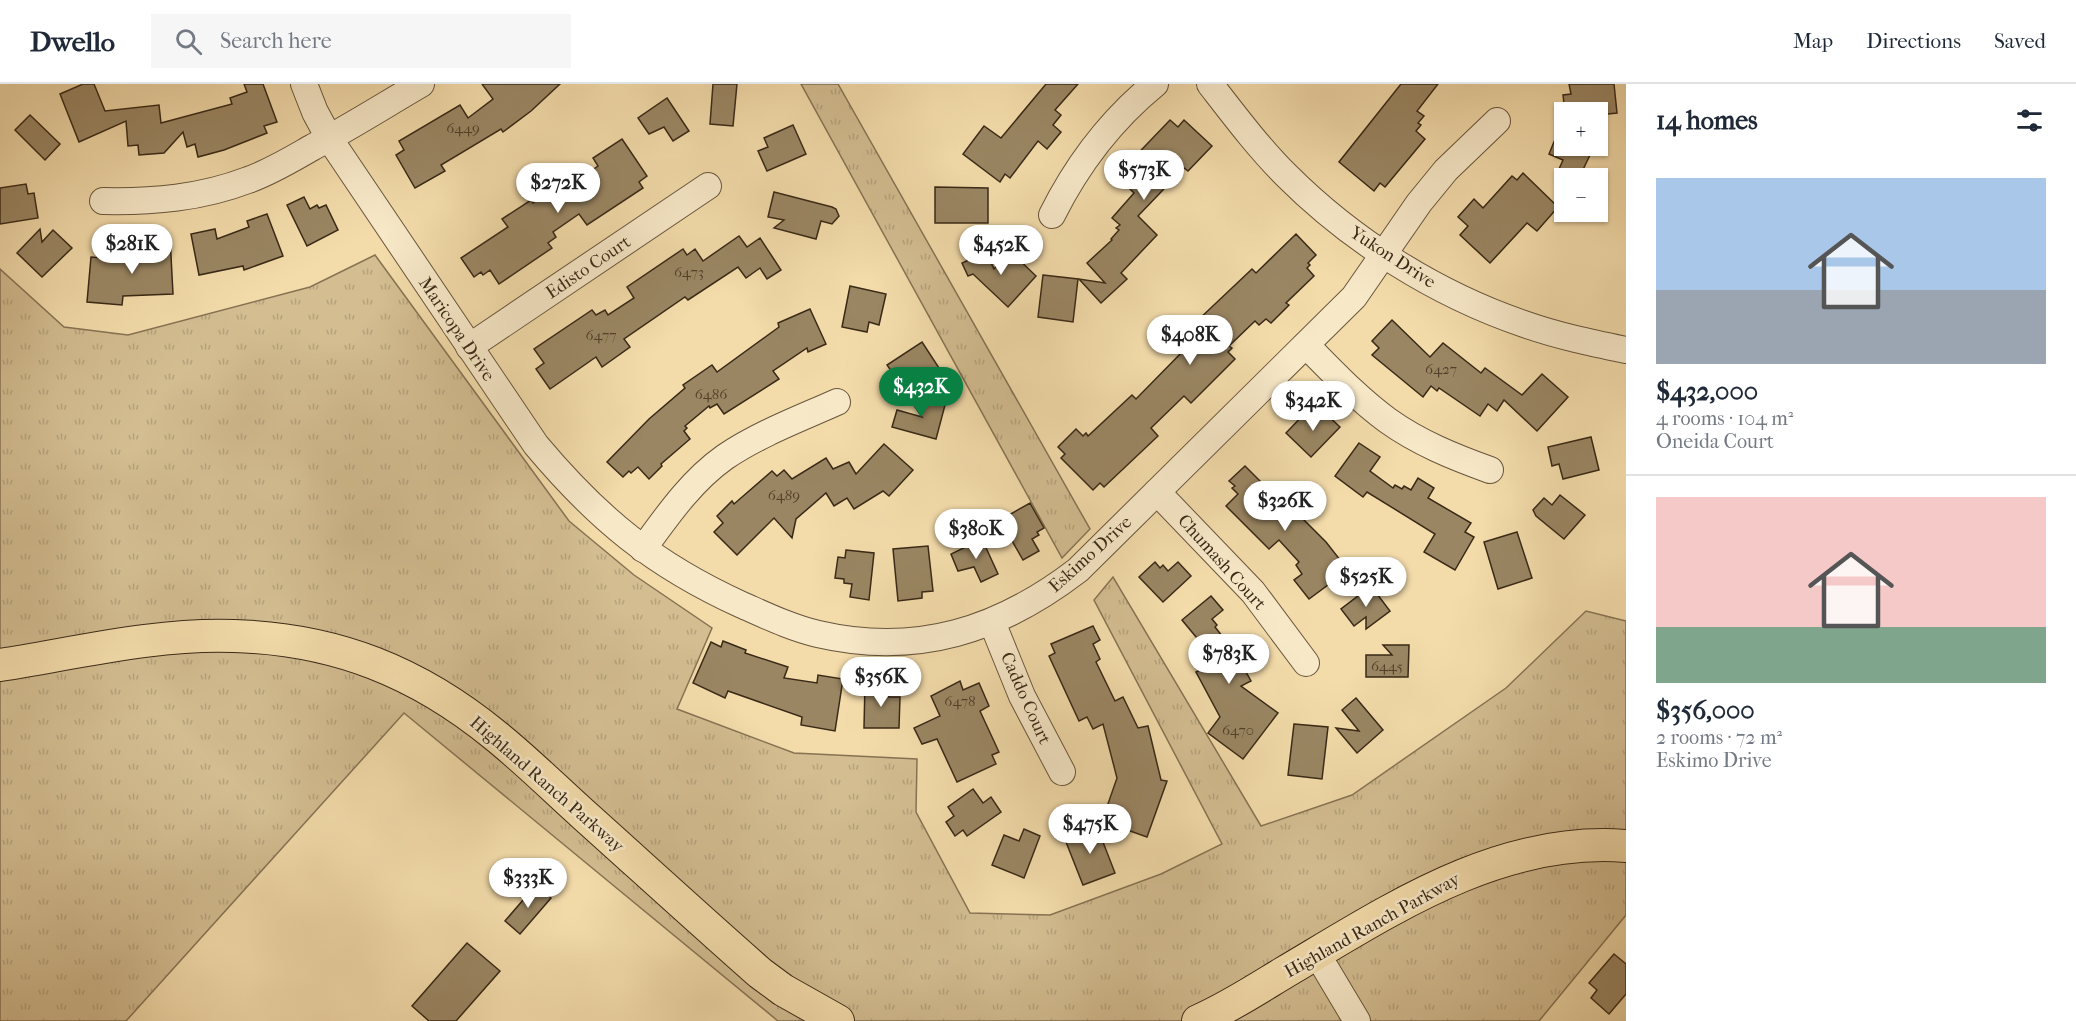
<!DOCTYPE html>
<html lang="en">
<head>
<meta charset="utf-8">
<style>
	body { margin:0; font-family:"IM FELL French Canon",serif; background:#f6f6f7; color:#1f2937; height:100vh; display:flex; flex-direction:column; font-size:22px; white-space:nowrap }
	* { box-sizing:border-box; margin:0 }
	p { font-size:20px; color:#747a83 }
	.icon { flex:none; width:33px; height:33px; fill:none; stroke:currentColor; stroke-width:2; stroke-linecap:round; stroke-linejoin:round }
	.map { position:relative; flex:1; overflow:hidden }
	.side { display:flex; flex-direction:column; background:#fff; width:450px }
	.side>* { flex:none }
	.tools { position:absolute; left:1554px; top:18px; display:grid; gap:12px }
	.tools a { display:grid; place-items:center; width:54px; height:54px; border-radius:0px; background:#fff; box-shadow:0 2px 4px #0004; font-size:30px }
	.price { position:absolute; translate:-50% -51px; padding:0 14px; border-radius:21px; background:#fff; color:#222; font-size:20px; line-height:39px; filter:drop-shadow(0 2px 3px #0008) }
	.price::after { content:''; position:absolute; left:50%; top:36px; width:18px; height:14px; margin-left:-9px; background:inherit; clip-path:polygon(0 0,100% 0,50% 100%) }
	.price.selected { background:#0b8043; color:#fff }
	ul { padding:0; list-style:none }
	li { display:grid; align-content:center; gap:12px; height:318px; padding:0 30px }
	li+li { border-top:2px solid #e0e1e3 }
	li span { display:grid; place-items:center; height:186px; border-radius:0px; color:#555 }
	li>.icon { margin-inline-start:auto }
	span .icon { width:108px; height:108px; fill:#fffc; stroke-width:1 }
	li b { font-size:26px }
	h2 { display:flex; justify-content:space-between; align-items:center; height:72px; padding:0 30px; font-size:26px }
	header { display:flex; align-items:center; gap:36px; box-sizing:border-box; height:84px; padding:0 30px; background:#fff; border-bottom:2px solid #e0e1e3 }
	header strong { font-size:28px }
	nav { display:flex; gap:33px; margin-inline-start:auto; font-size:21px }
	.search { width:420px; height:54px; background:#f6f6f7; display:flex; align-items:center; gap:15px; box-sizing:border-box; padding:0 21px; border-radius:0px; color:#747a83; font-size:22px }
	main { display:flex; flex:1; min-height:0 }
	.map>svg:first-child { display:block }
	.grass { fill:url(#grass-tufts); stroke:#867354; stroke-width:1.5 }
	.building { fill:#9a8663; stroke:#392917; stroke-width:1.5 }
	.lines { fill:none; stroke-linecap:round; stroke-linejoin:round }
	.minor-casing { stroke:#68563c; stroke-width:28 }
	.major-casing { stroke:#392917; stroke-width:34 }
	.minor { stroke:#f7e8c8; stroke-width:26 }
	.major { stroke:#f3dbaa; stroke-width:32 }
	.labels { text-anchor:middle; stroke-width:5; stroke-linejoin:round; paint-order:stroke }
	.number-label { font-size:15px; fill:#51402a }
	.street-label { font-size:18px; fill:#392917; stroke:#f7e8c8 }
</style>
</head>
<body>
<header>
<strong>Dwello</strong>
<div class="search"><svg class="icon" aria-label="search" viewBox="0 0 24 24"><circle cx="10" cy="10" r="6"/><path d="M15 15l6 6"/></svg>Search here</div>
<nav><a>Map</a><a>Directions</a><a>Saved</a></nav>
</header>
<main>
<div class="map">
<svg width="1626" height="937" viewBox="0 0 1626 937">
	<defs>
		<pattern id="grass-tufts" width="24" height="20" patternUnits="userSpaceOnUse" patternTransform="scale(1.5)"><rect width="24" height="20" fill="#d3bd91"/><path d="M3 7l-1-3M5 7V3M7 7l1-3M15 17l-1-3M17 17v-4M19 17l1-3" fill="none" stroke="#b6a27c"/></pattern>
	</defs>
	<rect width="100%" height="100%" fill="#f3dbaa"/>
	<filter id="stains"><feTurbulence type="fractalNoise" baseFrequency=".00333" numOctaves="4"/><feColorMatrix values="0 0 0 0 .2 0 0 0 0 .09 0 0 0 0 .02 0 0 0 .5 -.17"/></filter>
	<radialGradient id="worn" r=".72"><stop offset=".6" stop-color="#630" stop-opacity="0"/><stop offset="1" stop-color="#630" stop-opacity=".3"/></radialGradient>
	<g class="grass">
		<path d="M801,0H838L1090,445L1062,474Z"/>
		<path d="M375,171L569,437L634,491L712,544L677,625L794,669L917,675L916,728L970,829L1050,831L1161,790L1222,760L1094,516L1113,493L1261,742L1352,711L1506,604L1586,527L1626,537V831L1539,937H778L404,629L126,937H0V185L64,243L128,251L310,203Z"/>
	</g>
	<g class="building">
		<path d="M83,0H94L105,27L159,21L161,39L232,20L230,14L247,8L244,0H263L277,38L264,42L267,49L224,66L198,73L195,60L187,63L183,48L164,69L139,71L138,61L128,62L126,37L79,58L60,10Z"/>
		<path d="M482,0H560L531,27L503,48L501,45L441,81L445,87L415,104L396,71L404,66L399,57L460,21L468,34L493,15Z"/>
		<path d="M713,0H737L733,42L710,40Z"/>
		<path d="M1046,0H1078L1055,26L1061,31L1053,41L1061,48L1047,65L1038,57L1010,94L1005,90L1000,98L963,70L984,42L1001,54Z"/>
		<path d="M1401,0H1438L1417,27L1424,32L1418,39L1421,41L1416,47L1425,55L1385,103L1380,99L1374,107L1339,78Z"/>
		<path d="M1569,0H1614L1617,29L1598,31V28H1565L1563,11L1571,10Z"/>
		<path d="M667,14L689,47L673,57L664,43L649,50L638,34Z"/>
		<path d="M30,31L60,60L45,76L15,46Z"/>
		<path d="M1170,36L1178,43L1184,36L1212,62L1188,87L1184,84L1138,132L1157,151L1121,189L1127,195L1101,219L1079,195L1105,199L1087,179L1112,156L1111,155L1119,146L1116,144L1120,141L1112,134L1134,109L1125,100L1133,91L1125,83Z"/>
		<path d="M793,41L806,70L767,87L758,67L768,63L764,54Z"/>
		<path d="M1556,53L1564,57V62H1575L1591,69L1579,94H1555L1563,76L1549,70Z"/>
		<path d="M622,55L647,92L639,98L643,104L587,141L579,130L553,148L556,153L548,159L552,164L499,200L490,186L483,191L481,188L474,193L461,174L508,143L502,135L531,116L533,119L561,100L565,105L598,82L593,74Z"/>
		<path d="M1523,89L1558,123L1537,147L1527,139L1490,179L1460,151L1468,142L1458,133L1474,115L1483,124L1512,92L1517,96Z"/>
		<path d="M26,100L28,110L34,109L38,134L0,140V104Z"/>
		<path d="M935,103L988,104V139H935Z"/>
		<path d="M774,108L832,123L836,125L839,132L832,140L821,137L816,155L774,144L784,136L768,133Z"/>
		<path d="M304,113L310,125L317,121L319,124L326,121L338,146L307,162L287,121Z"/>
		<path d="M267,130L283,172L244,186L243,182L199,191L191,150L215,145L217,155L249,143L247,137Z"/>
		<path d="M40,145L42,158L53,146L72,164L42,193L17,169Z"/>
		<path d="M1296,150L1316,171L1308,179L1310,181L1307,184L1314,192L1286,219L1289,221L1271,239L1266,235L1259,241L1255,237L1229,262L1232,264L1228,268L1235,275L1191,319L1184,312L1151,344L1158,352L1104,403L1100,399L1093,406L1061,374L1065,370L1058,363L1076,345L1083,352L1086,349L1088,352L1132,311L1136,315L1186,264L1178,255L1252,185L1256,189Z"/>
		<path d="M739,152L747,163L760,154L781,186L767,195L760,184L746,194L738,183L688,216L685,213L624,255L630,263L602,283L596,273L550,305L536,285L544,279L534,265L592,226L596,231L605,226L608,231L634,214L627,203L683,165L687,171L695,165L703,177Z"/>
		<path d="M170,153L173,210L123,212L122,221L87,218L91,173L136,177L135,169L147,168V155Z"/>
		<path d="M1010,167L1036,192L1008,223L973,190L968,192L962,179L986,168L994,185Z"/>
		<path d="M1043,191L1078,195L1073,238L1038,233Z"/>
		<path d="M850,202L886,210L879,241L869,238L867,248L842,243Z"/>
		<path d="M810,225L826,260L808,268L807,264L773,287L779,295L724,330L717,320L710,324L709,322L685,342L687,344L684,347L690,355L661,380L662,382L649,395L638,383L631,389L629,387L623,393L607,378L649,335L685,304L683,301L712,281L717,288L779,243L778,239Z"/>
		<path d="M1392,236L1430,273L1443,259L1481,289L1485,284L1522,311L1542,290L1568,313L1537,347L1504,316L1497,327L1488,320L1480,332L1439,304L1437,307L1431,302L1423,313L1372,271L1379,264L1372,257Z"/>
		<path d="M922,258L941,287L907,310L887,281Z"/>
		<path d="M907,311L945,321L936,355L892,343L897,326L922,333Z"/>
		<path d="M1308,326L1317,335L1324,328L1340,343L1311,373L1286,349Z"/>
		<path d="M1591,353L1599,386L1563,395L1559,380L1552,382L1548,363Z"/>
		<path d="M1359,359L1380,373L1370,387L1393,404L1395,401L1402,405L1404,402L1411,406L1418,394L1434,404L1428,414L1471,439L1465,448L1474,453L1455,486L1424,468L1435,450L1367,408L1363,413L1335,392Z"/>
		<path d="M884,360L913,386L889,412L883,407L854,425L847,414L834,422L826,409L796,435L792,454L774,434L737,471L714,448L723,439L717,432L732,417L734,420L772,387L777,392L784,386L792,395L826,374L833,385L849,378L856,390Z"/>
		<path d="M1245,382L1287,424L1289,421L1326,458L1348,486L1309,515L1294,496L1302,490L1296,481L1299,478L1279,456L1269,465L1226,422L1238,410L1232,404L1235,402L1229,397Z"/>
		<path d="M1560,411L1585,431L1564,455L1536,432L1533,426L1544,414L1552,421Z"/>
		<path d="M1030,419L1044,444L1037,448L1039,451L1032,455L1039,467L1023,476L1000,436Z"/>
		<path d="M1517,448L1532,494L1498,505L1484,458Z"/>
		<path d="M982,455L998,490L981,498L974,483L958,487L951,470Z"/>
		<path d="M928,462L933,507L922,508V514L898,517L893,465Z"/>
		<path d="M846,466L874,469L869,516L850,513L852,500L844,499V495L835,494L838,473L845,474Z"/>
		<path d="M1155,478L1160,484L1163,481L1168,487L1178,478L1191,492L1163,518L1139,493Z"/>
		<path d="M1371,502L1390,527L1366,545V533L1354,542L1341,525Z"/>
		<path d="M1211,512L1223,526L1212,535L1217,541L1215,543L1234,567L1241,564L1252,584L1246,588L1251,597L1241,602L1278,629L1243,675L1208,649L1220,633L1196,588L1216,577L1182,536Z"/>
		<path d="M1093,542L1100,556L1093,560L1100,575L1096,578L1115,617L1123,613L1138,644L1148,642L1161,696L1167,697L1147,753L1102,737L1117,694L1103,640L1093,645L1087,633L1079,637L1049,572L1055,569L1051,560Z"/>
		<path d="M723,557L746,566L745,569L788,583L784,594L817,599L818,591L843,595L835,647L801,641L802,633L728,607L725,614L693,599L711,558L721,563Z"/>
		<path d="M1383,561H1409L1408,593H1366V571H1392Z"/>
		<path d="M960,597L963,606L979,599L989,622L980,627L999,668L992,671L996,680L957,698L937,655L922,660L914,644L940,632L931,612Z"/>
		<path d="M865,599H883V609H889V613H900L899,644H864Z"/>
		<path d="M1356,614L1383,646L1357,669L1336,644L1359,647L1342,626Z"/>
		<path d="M1294,640L1328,643L1322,695L1288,691Z"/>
		<path d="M973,705L983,719L991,713L1001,728L967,752L963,746L955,752L946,738L954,732L948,723Z"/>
		<path d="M1096,740L1115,789L1083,801L1064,753Z"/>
		<path d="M1024,745L1040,752L1024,794L992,781L1004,751L1019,757Z"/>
		<path d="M536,801L551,814L520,850L505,837Z"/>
		<path d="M467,859L500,887L456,937H429L412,922Z"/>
		<path d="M1614,870L1626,880V910L1609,930L1591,914L1597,906L1589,899Z"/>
	</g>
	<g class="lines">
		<g class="minor-casing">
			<g id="minor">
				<path d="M304,0L315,28L329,54L536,361C598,435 654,481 742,521C767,532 792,544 818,550C917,573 1000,546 1078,486L1354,213L1419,119L1446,86L1497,37"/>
				<path d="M1210,0C1234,31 1258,63 1286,91C1352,157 1436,210 1524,240C1558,252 1592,259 1626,266"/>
				<path d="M103,117C153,118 201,114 248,96C271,88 292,75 313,63C350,43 385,21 421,0"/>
				<path d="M1052,131C1077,81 1111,36 1155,0"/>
				<path d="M1306,261C1332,287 1357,314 1387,336C1419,359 1454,373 1490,386"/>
				<path d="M469,263L708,102"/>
				<path d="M1157,408L1253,508L1306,579"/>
				<path d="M643,465C667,432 691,397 725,373C759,350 799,335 837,318"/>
				<path d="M992,538L1022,612L1062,688"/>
				<path d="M1317,870L1357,937"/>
			</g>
		</g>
		<g class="major-casing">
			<g id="major">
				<path d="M0,581C76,569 158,549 234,552C336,555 418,588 496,652C527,677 555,705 584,731C643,784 701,837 760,889L783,906L838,937"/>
				<path d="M1198,937C1228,924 1257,905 1285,888C1390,826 1499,752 1626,762"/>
			</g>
		</g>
		<use href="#minor" class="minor"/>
		<use href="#major" class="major"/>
	</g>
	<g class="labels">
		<g class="number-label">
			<text x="463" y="49">6449</text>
			<text x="689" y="193">6473</text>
			<text x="601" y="256">6477</text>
			<text x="1441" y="290">6427</text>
			<text x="711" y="315">6486</text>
			<text x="784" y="416">6489</text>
			<text x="1387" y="587">6445</text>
			<text x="960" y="622">6478</text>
			<text x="1238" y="651">6470</text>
		</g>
		<g class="street-label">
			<text transform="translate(1393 173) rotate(33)" y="6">Yukon Drive</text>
			<text transform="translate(588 183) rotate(-34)" y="6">Edisto Court</text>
			<text transform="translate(457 245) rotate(56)" y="6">Maricopa Drive</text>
			<text transform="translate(1090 470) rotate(-42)" y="6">Eskimo Drive</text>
			<text transform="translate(1222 478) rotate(48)" y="6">Chumash Court</text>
			<text transform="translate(1026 614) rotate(66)" y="6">Caddo Court</text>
			<text transform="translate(547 700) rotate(41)" y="6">Highland Ranch Parkway</text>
			<text transform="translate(1372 841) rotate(-29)" y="6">Highland Ranch Parkway</text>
		</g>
	</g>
	<rect width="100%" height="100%" filter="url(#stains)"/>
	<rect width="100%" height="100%" fill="url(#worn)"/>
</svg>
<div class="tools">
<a>+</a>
<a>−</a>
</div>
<b class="price" style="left:1144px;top:117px">$573K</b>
<b class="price" style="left:558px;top:130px">$272K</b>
<b class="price" style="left:132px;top:191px">$281K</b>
<b class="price" style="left:1001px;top:192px">$452K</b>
<b class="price" style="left:1190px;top:282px">$408K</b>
<b class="price selected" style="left:921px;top:334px">$432K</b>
<b class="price" style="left:1313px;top:348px">$342K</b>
<b class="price" style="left:1285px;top:448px">$326K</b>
<b class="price" style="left:976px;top:476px">$380K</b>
<b class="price" style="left:1366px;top:524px">$525K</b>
<b class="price" style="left:1229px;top:601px">$783K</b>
<b class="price" style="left:881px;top:624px">$356K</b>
<b class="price" style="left:1090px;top:771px">$475K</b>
<b class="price" style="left:528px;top:825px">$333K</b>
</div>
<section class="side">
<h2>14 homes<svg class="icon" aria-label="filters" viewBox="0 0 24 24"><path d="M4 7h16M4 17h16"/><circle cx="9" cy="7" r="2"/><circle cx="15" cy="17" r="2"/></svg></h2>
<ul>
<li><span style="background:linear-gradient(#a9c7e8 60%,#9aa5b1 0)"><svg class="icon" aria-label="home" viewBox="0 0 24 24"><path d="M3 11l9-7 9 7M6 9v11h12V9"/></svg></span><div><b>$432,000</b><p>4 rooms · 104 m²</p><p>Oneida Court</p></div></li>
<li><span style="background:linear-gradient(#f6c9c9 70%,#7fa58c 0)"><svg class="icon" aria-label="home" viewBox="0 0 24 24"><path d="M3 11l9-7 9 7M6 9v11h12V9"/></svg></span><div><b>$356,000</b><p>2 rooms · 72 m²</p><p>Eskimo Drive</p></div></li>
</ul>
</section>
</main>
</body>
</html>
